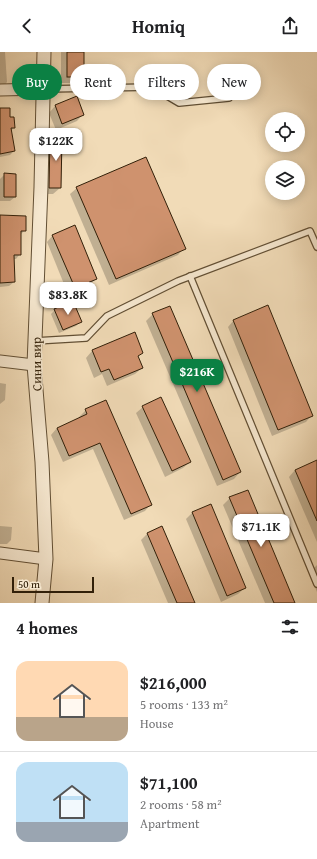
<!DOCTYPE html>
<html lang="en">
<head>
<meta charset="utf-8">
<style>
	body { margin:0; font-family:"Gentium Book Plus",serif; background:#f2f2f2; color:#202124; height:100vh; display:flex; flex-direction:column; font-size:15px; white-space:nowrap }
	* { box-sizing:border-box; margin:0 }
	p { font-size:13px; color:#757577 }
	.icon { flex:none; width:22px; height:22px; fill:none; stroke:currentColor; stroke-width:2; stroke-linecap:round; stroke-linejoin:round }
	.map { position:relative; height:551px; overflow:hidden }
	.details { display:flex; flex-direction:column; background:#fff; flex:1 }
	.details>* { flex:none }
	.top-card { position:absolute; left:12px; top:12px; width:293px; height:36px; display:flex; gap:8px }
	.tools { position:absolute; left:265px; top:60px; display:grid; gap:8px }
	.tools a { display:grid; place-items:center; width:40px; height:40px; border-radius:50%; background:#fff; box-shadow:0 2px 10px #0003; font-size:20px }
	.scale { position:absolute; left:12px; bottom:10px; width:82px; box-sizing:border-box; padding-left:4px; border:2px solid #322009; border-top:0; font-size:11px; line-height:14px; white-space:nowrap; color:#322009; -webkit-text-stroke:3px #f6e8d0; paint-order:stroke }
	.price { position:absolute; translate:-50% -34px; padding:0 9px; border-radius:8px; background:#fff; color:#222; font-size:13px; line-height:26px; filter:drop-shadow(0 1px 2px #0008) }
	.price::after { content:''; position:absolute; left:50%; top:24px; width:12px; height:9px; margin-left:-6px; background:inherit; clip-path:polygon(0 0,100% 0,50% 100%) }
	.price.active { background:#0b8043; color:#fff }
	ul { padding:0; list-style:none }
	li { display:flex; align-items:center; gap:12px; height:100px; padding:0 16px }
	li+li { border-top:1px solid #e0e0e0 }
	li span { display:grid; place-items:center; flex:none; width:112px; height:80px; border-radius:12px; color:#555 }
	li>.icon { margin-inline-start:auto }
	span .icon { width:48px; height:48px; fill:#fffc; stroke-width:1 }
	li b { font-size:17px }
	h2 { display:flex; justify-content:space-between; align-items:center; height:48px; padding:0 16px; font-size:17px }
	.tag { padding:0 14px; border-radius:18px; background:#fff; box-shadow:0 2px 10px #0003; font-size:14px; line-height:36px }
	.tag.active { background:#0b8043; color:#fff }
	header { display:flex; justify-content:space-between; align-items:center; height:52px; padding:0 16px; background:#fff; font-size:18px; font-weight:700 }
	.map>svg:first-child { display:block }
	.shadow { fill:#0003 }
	.building { fill:#cf926e; stroke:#322009 }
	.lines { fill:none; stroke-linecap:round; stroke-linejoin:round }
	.service-casing { stroke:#624f34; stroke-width:8 }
	.minor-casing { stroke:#624f34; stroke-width:13 }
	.tertiary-casing { stroke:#624f34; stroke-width:15 }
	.service { stroke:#f6e8d0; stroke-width:5.5 }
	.minor { stroke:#f6e8d0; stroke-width:11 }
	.tertiary { stroke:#f6e8d0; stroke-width:13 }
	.labels { text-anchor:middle; stroke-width:3; stroke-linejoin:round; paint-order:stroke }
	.street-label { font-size:13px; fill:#322009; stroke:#f6e8d0 }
</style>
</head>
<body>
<header><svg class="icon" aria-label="back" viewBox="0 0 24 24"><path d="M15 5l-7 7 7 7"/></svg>Homiq<svg class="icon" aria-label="share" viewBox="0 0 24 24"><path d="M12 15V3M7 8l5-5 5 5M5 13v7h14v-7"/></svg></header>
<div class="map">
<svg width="317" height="551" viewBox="0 0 317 551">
	<rect width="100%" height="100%" fill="#f1dbb7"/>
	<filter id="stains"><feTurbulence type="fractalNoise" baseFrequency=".005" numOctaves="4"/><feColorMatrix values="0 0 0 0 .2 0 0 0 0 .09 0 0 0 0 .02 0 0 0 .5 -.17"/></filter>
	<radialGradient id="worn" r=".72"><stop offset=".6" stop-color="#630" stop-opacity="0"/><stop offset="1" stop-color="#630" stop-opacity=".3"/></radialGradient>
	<g class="shadow">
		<path d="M0,0H5L7,30L3,35H0Z"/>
		<path d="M61,0H83V25L77,31H61Z"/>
		<path d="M76,45L83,62L77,69L56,78L49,61L55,54Z"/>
		<path d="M0,57L14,76L10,79L14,99L10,103L0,105Z"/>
		<path d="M51,86L60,136L53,142H43L44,92Z"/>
		<path d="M5,122L15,145L10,149H0V127Z"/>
		<path d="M77,136L184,196L178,203L109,233L70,142Z"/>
		<path d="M0,173L25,178L20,183V202L16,207H13L14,230L9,234L0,235Z"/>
		<path d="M53,183L96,226L90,233L68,242L47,190Z"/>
		<path d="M55,258L80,270L76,274L59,281L51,262Z"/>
		<path d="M153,262L240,420L234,427L217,434L146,269Z"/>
		<path d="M234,268L312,363L306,370L272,384L228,275Z"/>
		<path d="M134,282L142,300L137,305L142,316L135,322L107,334L102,322L94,326L86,306L92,299Z"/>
		<path d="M0,331L6,332L5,348L0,352Z"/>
		<path d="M143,355L190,410L183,416L165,425L136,361Z"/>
		<path d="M86,358L151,452L145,459L124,468L93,397L63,410L51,383L57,376L80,366L79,365Z"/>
		<path d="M315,409L317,414V490L289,425L295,418Z"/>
		<path d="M230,446L294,551H265L223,453Z"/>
		<path d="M193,460L245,536L238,542L221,550L186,467Z"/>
		<path d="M0,474L12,475L11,488L7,492H0Z"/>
		<path d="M161,476L194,551H168L141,488L147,482Z"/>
		<path d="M317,513V540L309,521Z"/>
	</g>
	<g class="building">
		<rect x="67" y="0" width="17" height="25"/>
		<path d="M77,44L84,63L62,72L55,53Z"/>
		<path d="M0,56H10V65H14L15,76H11L15,99L0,102Z"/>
		<path d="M50,85H62L61,136H49Z"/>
		<path d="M146,105L186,197L116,227L76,135Z"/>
		<path d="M4,121L16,122V145H4Z"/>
		<path d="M0,163L26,164V179H21V203H14L15,230L0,231Z"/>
		<path d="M75,173L97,227L75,236L52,183Z"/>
		<path d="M73,249L82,270L63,278L54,257Z"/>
		<path d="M268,253L313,364L278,378L233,268Z"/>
		<path d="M170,254L241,420L223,428L152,261Z"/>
		<path d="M135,280L143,301L138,304L143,316L114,328L109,317L101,320L92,298Z"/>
		<path d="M161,345L191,410L172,419L142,354Z"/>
		<path d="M106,348L152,453L131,462L100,391L69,404L57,376L87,362L85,357Z"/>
		<path d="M317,408V469L295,418Z"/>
		<path d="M248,438L295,551H274L229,445Z"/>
		<path d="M211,452L246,536L227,544L192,460Z"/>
		<path d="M162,474L195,551H177L147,481Z"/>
	</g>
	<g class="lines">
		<g class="service-casing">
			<g id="service">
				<path d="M44,37L152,35L179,51L229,46"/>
				<path d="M190,224L317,532"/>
				<path d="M35,289L86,286L107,264L178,229L310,179L317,195"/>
			</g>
		</g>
		<g class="minor-casing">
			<g id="minor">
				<path d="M0,38L44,37"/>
				<path d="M0,309L34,313"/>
				<path d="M0,501L46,507"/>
			</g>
		</g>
		<g class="tertiary-casing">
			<path id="tertiary" d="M42,551L46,507L42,410L34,313L41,135L44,0"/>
		</g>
		<use href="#service" class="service"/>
		<use href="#minor" class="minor"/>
		<use href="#tertiary" class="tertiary"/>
	</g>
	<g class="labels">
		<g class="street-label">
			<text transform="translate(36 312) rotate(-91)" y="5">Сини вир</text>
		</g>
	</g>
	<rect width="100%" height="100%" filter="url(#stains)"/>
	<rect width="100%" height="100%" fill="url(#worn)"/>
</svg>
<div class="tools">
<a><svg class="icon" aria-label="locate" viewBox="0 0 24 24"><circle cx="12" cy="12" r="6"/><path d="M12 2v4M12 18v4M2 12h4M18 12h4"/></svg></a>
<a><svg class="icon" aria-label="layers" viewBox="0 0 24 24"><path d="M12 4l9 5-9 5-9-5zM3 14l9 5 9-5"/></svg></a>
</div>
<div class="scale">50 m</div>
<b class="price" style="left:56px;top:110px">$122K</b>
<b class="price" style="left:68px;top:264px">$83.8K</b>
<b class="price active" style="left:197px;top:341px">$216K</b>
<b class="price" style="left:261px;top:496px">$71.1K</b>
<div class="top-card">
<a class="tag active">Buy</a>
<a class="tag">Rent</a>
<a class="tag">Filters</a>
<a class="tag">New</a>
</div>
</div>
<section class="details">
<h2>4 homes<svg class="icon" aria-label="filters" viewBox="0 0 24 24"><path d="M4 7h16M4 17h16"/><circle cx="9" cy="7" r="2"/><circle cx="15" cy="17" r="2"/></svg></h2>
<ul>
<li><span style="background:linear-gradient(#ffd9b3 70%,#b9a48a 0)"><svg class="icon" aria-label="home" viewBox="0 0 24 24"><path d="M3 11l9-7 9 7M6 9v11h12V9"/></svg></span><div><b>$216,000</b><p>5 rooms · 133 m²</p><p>House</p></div></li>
<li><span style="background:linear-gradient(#bfe0f5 75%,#9aa5b1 0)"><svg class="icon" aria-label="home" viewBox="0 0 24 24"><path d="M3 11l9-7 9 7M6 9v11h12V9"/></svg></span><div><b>$71,100</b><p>2 rooms · 58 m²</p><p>Apartment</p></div></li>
</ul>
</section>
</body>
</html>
